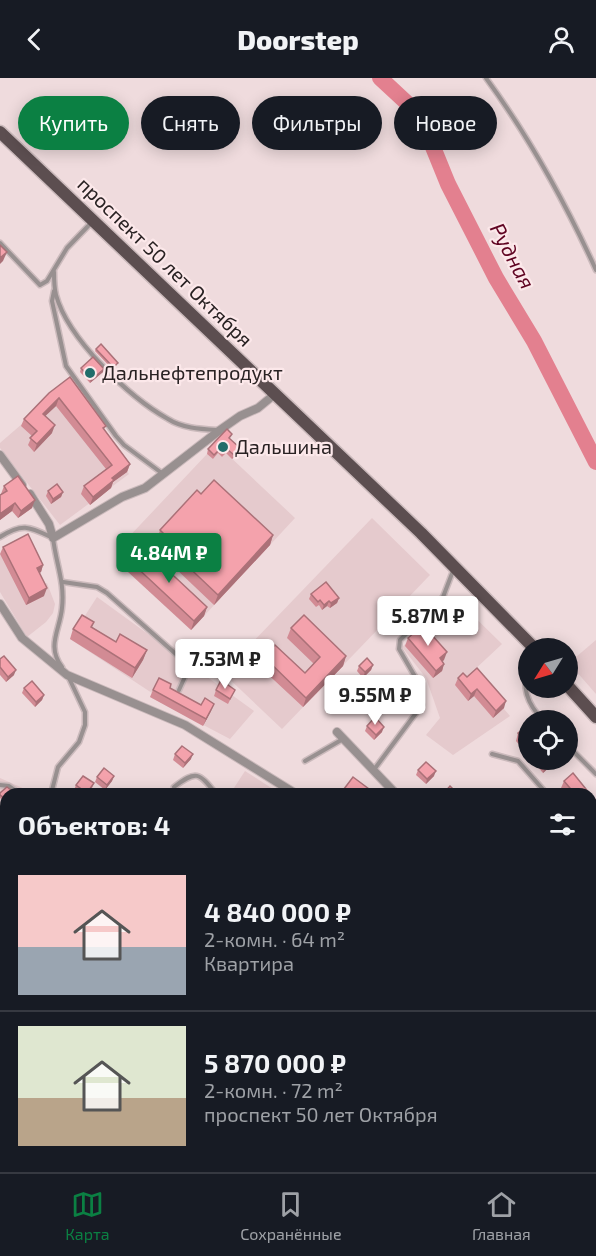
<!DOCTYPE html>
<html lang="ru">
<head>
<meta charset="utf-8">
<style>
	body { margin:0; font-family:"Exo 2",sans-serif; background:#242831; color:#f1f3f6; height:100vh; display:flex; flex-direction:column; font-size:22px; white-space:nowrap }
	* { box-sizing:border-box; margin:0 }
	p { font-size:20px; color:#9ea1a6 }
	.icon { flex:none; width:33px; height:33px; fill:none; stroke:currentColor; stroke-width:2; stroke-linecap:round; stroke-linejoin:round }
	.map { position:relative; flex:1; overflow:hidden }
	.sheet { position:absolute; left:0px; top:710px; width:597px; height:386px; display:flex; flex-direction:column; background:#171b24; border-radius:18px 18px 0 0; box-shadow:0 3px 15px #0003 }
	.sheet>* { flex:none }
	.hud { position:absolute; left:18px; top:18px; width:561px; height:54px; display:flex; gap:12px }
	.needle { width:39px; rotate:233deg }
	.tools { position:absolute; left:518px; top:560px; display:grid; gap:12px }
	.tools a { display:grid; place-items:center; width:60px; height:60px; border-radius:50%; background:#171b24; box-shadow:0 3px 15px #0003; font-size:30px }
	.price { position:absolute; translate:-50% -51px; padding:0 14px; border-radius:6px; background:#fff; color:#222; font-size:20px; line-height:39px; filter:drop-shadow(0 2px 3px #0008) }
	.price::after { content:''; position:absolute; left:50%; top:36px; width:18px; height:14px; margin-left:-9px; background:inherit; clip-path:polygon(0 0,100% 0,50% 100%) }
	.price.current { background:#0b8043; color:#fff }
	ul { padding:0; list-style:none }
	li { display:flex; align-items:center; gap:18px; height:150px; padding:0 18px }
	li+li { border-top:2px solid #363941 }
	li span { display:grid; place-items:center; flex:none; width:168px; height:120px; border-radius:0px; color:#555 }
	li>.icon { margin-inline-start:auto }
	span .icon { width:72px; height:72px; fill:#fffc; stroke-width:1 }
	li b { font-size:26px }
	h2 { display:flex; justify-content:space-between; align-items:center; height:72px; padding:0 18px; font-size:26px }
	.tag { padding:0 21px; border-radius:27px; background:#171b24; box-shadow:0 3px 15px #0003; font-size:21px; line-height:54px }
	.tag.current { background:#0b8043; color:#fff }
	header { display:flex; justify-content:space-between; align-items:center; height:78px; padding:0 18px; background:#171b24; font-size:27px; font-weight:800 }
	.tabs { display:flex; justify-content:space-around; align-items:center; height:84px; border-top:2px solid #363941; background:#171b24; font-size:16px; color:#9ea1a6 }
	.tabs a { display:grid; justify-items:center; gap:3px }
	.tabs .current { color:#0b8043 }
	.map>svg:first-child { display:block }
	.built { fill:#e5cacd }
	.green { fill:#f5c1c7 }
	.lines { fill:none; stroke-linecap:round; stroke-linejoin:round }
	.river { stroke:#e3808f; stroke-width:16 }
	.lane-casing { stroke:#cbbabc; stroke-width:7 }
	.street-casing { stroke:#cbbabc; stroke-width:10 }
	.primary-casing { stroke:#cbbabc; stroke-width:15 }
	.lane { stroke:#989090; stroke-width:4 }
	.street { stroke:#989090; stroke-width:8 }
	.primary { stroke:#5c4e50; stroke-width:12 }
	.wall { fill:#d28b94 }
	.shaded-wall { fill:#ab7178 }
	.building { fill:#f4a2ac; stroke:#ab7178; stroke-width:1.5 }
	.poi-dot { fill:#226d6a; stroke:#fce8ea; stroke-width:2 }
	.labels { text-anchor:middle; stroke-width:4.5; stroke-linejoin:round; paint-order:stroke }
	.street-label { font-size:20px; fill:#292223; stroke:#fce8ea }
	.poi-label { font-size:20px; fill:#292223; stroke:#fce8ea; text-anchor:start }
	.water-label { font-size:21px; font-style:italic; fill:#5f0321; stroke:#fce8ea }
</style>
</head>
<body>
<header><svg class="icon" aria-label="back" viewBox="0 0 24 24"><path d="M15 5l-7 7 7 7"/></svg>Doorstep<svg class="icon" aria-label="person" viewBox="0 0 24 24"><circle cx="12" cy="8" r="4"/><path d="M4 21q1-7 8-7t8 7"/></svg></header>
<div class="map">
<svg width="596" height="1094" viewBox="0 0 596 1094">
	<rect width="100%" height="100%" fill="#efdbdd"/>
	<g class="built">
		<path d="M67,307L101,358L129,396L60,447L0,370V365Z"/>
		<path d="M218,375L222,379L226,375L295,440L191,552L127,493L140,479L124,464L207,376L213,381Z"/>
		<path d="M372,440L430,497L282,651L223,595Z"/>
		<path d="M25,464L41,494L34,497L39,508L47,505L55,526L53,535L46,544L27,559L0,514V476Z"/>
		<path d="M97,519L254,633L230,661L150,619L152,615L70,561Z"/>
		<path d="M455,520L502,566L472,594L510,638L453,677L426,657L440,640L426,600L402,569Z"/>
		<path d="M596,562V616L569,585Z"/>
		<path d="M245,693L279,715L230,716Z"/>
		<path d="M0,700L34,715L6,716V873L0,868Z"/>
		<path d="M34,1089H148L145,1094H39Z"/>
	</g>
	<path class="green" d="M0,884L6,889V1089H18L21,1094H0Z"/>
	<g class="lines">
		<path class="river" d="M380,0L407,25L424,47L448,106L496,200L534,263L596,384"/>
		<g class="lane-casing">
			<g id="lane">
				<path d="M486,0C529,59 566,126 596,192"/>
				<path d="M0,165L40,207L47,203L67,170L92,144"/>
				<path d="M54,194C54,201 54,209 56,217C68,261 129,319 168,341C182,350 200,351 217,352"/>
				<path d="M54,213L52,223L66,288L116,358L124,367L163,396"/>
				<path d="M0,459C23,444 30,449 53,460C56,486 65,504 62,530C60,552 46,568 62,589"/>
				<path d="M63,504L97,509L107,515L186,585L188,592L179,612"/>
				<path d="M528,590C521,610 529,628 543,642"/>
				<path d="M567,667L596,696"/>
				<path d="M492,676L518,683L547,716"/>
				<path d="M305,683L343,661"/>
				<path d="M373,693L422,627L417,602L399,571L400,562L443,519L453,493"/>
				<path d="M0,707L9,708L20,716"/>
				<path d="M174,709C196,692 199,694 216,716"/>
				<path d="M51,716L58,689L79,664L85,647V634L69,600"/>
				<path d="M6,731V732"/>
				<path d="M0,760L6,765"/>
				<path d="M591,762L596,758"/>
				<path d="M0,785L6,789"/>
				<path d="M0,829L6,834"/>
				<path d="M46,1089L52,1094"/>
				<path d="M88,1089L94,1094"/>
				<path d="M140,1094L142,1089"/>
			</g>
		</g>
		<g class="street-casing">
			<g id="street">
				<path d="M0,377L22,407"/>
				<path d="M30,416L49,446L53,460L122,419L145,410L220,352L240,338L258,330L275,316"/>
				<path d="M0,526L22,560L67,597L185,647L296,716"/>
				<path d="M337,654L396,716"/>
				<path d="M591,915L596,916"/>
				<path d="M374,1089V1094"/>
				<path d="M455,1089L462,1094"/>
				<path d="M583,1089L589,1094"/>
			</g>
		</g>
		<g class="primary-casing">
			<g id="primary">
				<path d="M0,54L421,455L534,570"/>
				<path d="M567,607L596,639"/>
			</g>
		</g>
		<use href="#lane" class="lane"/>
		<use href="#street" class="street"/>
		<use href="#primary" class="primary"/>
	</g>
	<g class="wall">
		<path d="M96,271L117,287L112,291L95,273Z"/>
		<path d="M81,290L103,294L90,305L80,294Z"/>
		<path d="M49,315L106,348L104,351L130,386L127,394L113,404L111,410L90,427L81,416L84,408L106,391L56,328L45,338L52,355L34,374L28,367L32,358L21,348L24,341Z"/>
		<path d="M230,361L238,375L232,381L226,375L222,379L218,375L213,381L207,376L208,371Z"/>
		<path d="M4,408L32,430L18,440L12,433L0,442V417L1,416Z"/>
		<path d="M48,413L63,414L61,419L51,426L46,418Z"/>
		<path d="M201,416L273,457L270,467L214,527L155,471L158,463L157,462L160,452Z"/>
		<path d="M3,469L43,487L41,494L39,495L44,518L26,527L0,476Z"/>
		<path d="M131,484L207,529L204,538L191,552L127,493Z"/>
		<path d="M311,516L339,520L337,525L330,530L327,528L322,532L319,527L316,529L309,521Z"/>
		<path d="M94,544L92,549L116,564L147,572L143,582L132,600L70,561L73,551Z"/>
		<path d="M291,550L346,578L343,588L303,629L260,589L264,579L305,595L314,586L287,560Z"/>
		<path d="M408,560L444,582L442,583L444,586L442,593L433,600L405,568Z"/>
		<path d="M0,581L14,597L6,604L0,597Z"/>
		<path d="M373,587L371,592L363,600L357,593L359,588Z"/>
		<path d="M467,599L504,630L493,640L474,618L468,623L455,607L458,600Z"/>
		<path d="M24,610L44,617L42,622L35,629L22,615Z"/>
		<path d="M170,610L211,633L203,648L150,619L153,612Z"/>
		<path d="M216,612H235L228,626L214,618Z"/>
		<path d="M528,647V678L516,663L518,655Z"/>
		<path d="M367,648L382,654L374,662L365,653Z"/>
		<path d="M175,676L191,681L183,690L173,682Z"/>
		<path d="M531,681H555L553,686L543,695Z"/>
		<path d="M418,692L434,698L426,706L416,697Z"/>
		<path d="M114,698L112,703L105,712L95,704L97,699Z"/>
		<path d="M564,703L590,716H566L561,710Z"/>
		<path d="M94,705L92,710L88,716H79L74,712L76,707Z"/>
		<path d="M344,711L372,716H342Z"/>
		<path d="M0,715L6,716V724L0,720Z"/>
		<path d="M591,717L596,743L592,747L591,746Z"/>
		<path d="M0,730L6,736V752L0,746Z"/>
		<path d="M0,763L6,768V781L0,777Z"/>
		<path d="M0,789L6,792V808L0,805Z"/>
		<path d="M0,834L6,839V855L0,850Z"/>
		<path d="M591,855L596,861V879L593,882L591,879Z"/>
		<path d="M56,1089H84L90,1094H61Z"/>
		<path d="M105,1089H130V1092L129,1094H111Z"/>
		<path d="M344,1089H365L363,1094H348Z"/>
	</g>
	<g class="shaded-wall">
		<path d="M7,174L3,183L0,186V180Z"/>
		<path d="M104,291L103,294L90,305L91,302Z"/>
		<path d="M59,320L56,328L40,343L43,336Z"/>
		<path d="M55,347L52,355L34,374L37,366Z"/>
		<path d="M240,370L238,375L232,381L234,377Z"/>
		<path d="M130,386L127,394L113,404L111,410L90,427L93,419L112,400Z"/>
		<path d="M63,414L61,419L51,426L53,421Z"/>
		<path d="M35,422L32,430L18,440L21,433Z"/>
		<path d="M15,425L12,433L0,442V436Z"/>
		<path d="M273,457L270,467L214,527L218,517Z"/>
		<path d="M43,487L41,494L34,498L37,490Z"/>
		<path d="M47,510L44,518L26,527L29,520Z"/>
		<path d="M339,520L337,525L330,530L331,525Z"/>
		<path d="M329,523L327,528L322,532L324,527Z"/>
		<path d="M207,529L204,538L191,552L194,543Z"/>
		<path d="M147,572L143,582L132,600L135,590Z"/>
		<path d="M447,574L444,582L437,588L440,580Z"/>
		<path d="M346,578L343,588L303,629L306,620Z"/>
		<path d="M444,586L442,593L433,600L436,593Z"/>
		<path d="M373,587L371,592L363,600L365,594Z"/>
		<path d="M16,592L14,597L6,604L8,599Z"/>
		<path d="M477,611L474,618L468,623L471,616Z"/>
		<path d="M44,617L42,622L35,629L36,624Z"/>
		<path d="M506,623L504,630L493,640L496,633Z"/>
		<path d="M214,626L211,633L203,648L206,641Z"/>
		<path d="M384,649L382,654L374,662L376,657Z"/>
		<path d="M193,676L191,681L183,690L185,685Z"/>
		<path d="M553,681H555L553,686L543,695L545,687Z"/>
		<path d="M436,693L434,698L426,706L427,701Z"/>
		<path d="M114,698L112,703L105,712L107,707Z"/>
		<path d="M596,738V743L592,747L594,739Z"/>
	</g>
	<g class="building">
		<path d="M0,167L7,174L0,180Z"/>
		<path d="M101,266L118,285L113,289L96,271Z"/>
		<path d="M93,279L104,291L91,302L81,290Z"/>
		<path d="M70,299L106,348L103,350L130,386L112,400L114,402L93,419L84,408L112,387L59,320L43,336L55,347L37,366L30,360L37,353L24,341L49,315Z"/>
		<path d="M227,351L232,356L229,360L240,370L234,377L227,371L224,375L220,371L214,377L208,371Z"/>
		<path d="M18,398L35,422L21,433L15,425L0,436V417L7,413L4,408Z"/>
		<path d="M214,402L273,457L218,517L159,461L164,456L160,452L197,412L201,416Z"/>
		<path d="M57,406L63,414L53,421L48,413Z"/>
		<path d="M28,456L43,487L37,490L47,510L29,520L3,469Z"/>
		<path d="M144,470L207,529L194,543L131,484Z"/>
		<path d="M326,504L339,520L331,525L329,523L324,527L320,522L318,524L311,516Z"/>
		<path d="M82,537L94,544L91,549L116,564L120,556L147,572L135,590L73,551Z"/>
		<path d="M304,537L346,578L306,620L264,579L275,567L305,595L320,579L291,550Z"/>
		<path d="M423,547L447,574L440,580L444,586L436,593L408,560Z"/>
		<path d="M4,578L16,592L8,599L0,589V581Z"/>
		<path d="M367,580L373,587L365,594L359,588Z"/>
		<path d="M477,590L506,623L496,633L477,611L471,616L458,600L463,595L467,599Z"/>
		<path d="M159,600L171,606L170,610L201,627L205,620L214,626L206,641L153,612Z"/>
		<path d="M221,602L235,612L230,621L216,612Z"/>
		<path d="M32,603L44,617L36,624L24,610Z"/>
		<path d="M375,639L384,649L376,657L367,648Z"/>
		<path d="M528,647V667L518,655Z"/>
		<path d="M182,668L193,676L185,685L175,676Z"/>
		<path d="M540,681H553L545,687Z"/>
		<path d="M426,684L436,693L427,701L418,692Z"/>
		<path d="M104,690L114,698L107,707L97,699Z"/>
		<path d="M573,695L590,716H575L564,703Z"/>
		<path d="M83,698L94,705L87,715L76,707Z"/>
		<path d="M353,699L373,714L372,716H350L344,711Z"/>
		<path d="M450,708L458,716H443Z"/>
		<path d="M7,709L16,716H6V721L0,717V715Z"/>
		<path d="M260,712L266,716H258Z"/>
		<path d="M591,717L596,723V738L594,739L591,735Z"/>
		<path d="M0,730L6,736V748L0,742Z"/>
		<path d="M0,763L6,768V778L0,774Z"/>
		<path d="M0,789L6,792V805L0,802Z"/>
		<path d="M0,834L6,839V852L0,847Z"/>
		<path d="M591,855L596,861V876L595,877L591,872Z"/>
		<path d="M593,934L596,938V949L594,952L591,949V936Z"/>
		<path d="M59,1089H84L90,1094H65Z"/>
		<path d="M109,1089H130L131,1090L128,1094H115Z"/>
		<path d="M257,1089H270L275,1094H258L255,1091Z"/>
		<path d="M350,1089H365L359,1094H354Z"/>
		<path d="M412,1089H428L426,1094H409Z"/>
	</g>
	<g class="poi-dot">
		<circle cx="90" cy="295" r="6"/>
		<circle cx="223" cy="369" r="6"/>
	</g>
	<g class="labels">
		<g class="street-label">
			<text transform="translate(165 184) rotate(44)" y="7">проспект 50 лет Октября</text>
		</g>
		<g class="poi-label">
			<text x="102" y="302">Дальнефтепродукт</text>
			<text x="235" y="376">Дальшина</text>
		</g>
		<g class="water-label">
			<text transform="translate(512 178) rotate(62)" y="7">Рудная</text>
		</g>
	</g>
</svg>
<div class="tools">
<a><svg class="needle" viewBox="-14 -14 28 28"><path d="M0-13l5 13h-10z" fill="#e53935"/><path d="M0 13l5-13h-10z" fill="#9ea1a6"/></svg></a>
<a><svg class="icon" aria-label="locate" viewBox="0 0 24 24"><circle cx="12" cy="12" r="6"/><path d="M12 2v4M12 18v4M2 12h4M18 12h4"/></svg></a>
</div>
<b class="price current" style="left:169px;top:506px">4.84M ₽</b>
<b class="price" style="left:428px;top:569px">5.87M ₽</b>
<b class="price" style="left:225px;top:612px">7.53M ₽</b>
<b class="price" style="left:375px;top:648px">9.55M ₽</b>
<div class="hud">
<a class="tag current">Купить</a>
<a class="tag">Снять</a>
<a class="tag">Фильтры</a>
<a class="tag">Новое</a>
</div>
<section class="sheet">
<h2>Объектов: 4<svg class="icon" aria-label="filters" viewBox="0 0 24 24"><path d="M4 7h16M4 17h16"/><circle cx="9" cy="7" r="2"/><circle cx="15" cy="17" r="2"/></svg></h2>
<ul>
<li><span style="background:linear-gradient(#f6c9c9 60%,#9aa5b1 0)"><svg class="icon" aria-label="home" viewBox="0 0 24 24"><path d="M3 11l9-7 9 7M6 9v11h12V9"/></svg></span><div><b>4 840 000 ₽</b><p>2-комн. · 64 m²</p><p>Квартира</p></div></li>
<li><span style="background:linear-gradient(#dfe7d0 60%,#b9a48a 0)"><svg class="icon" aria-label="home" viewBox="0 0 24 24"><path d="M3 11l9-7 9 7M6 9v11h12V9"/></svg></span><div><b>5 870 000 ₽</b><p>2-комн. · 72 m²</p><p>проспект 50 лет Октября</p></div></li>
</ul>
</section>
</div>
<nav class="tabs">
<a class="current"><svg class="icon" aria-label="map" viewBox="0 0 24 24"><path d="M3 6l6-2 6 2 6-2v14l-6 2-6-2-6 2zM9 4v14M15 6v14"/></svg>Карта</a>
<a><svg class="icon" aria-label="saved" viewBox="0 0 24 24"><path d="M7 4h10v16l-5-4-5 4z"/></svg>Сохранённые</a>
<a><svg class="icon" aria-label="home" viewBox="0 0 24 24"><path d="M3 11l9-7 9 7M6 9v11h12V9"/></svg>Главная</a>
</nav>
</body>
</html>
